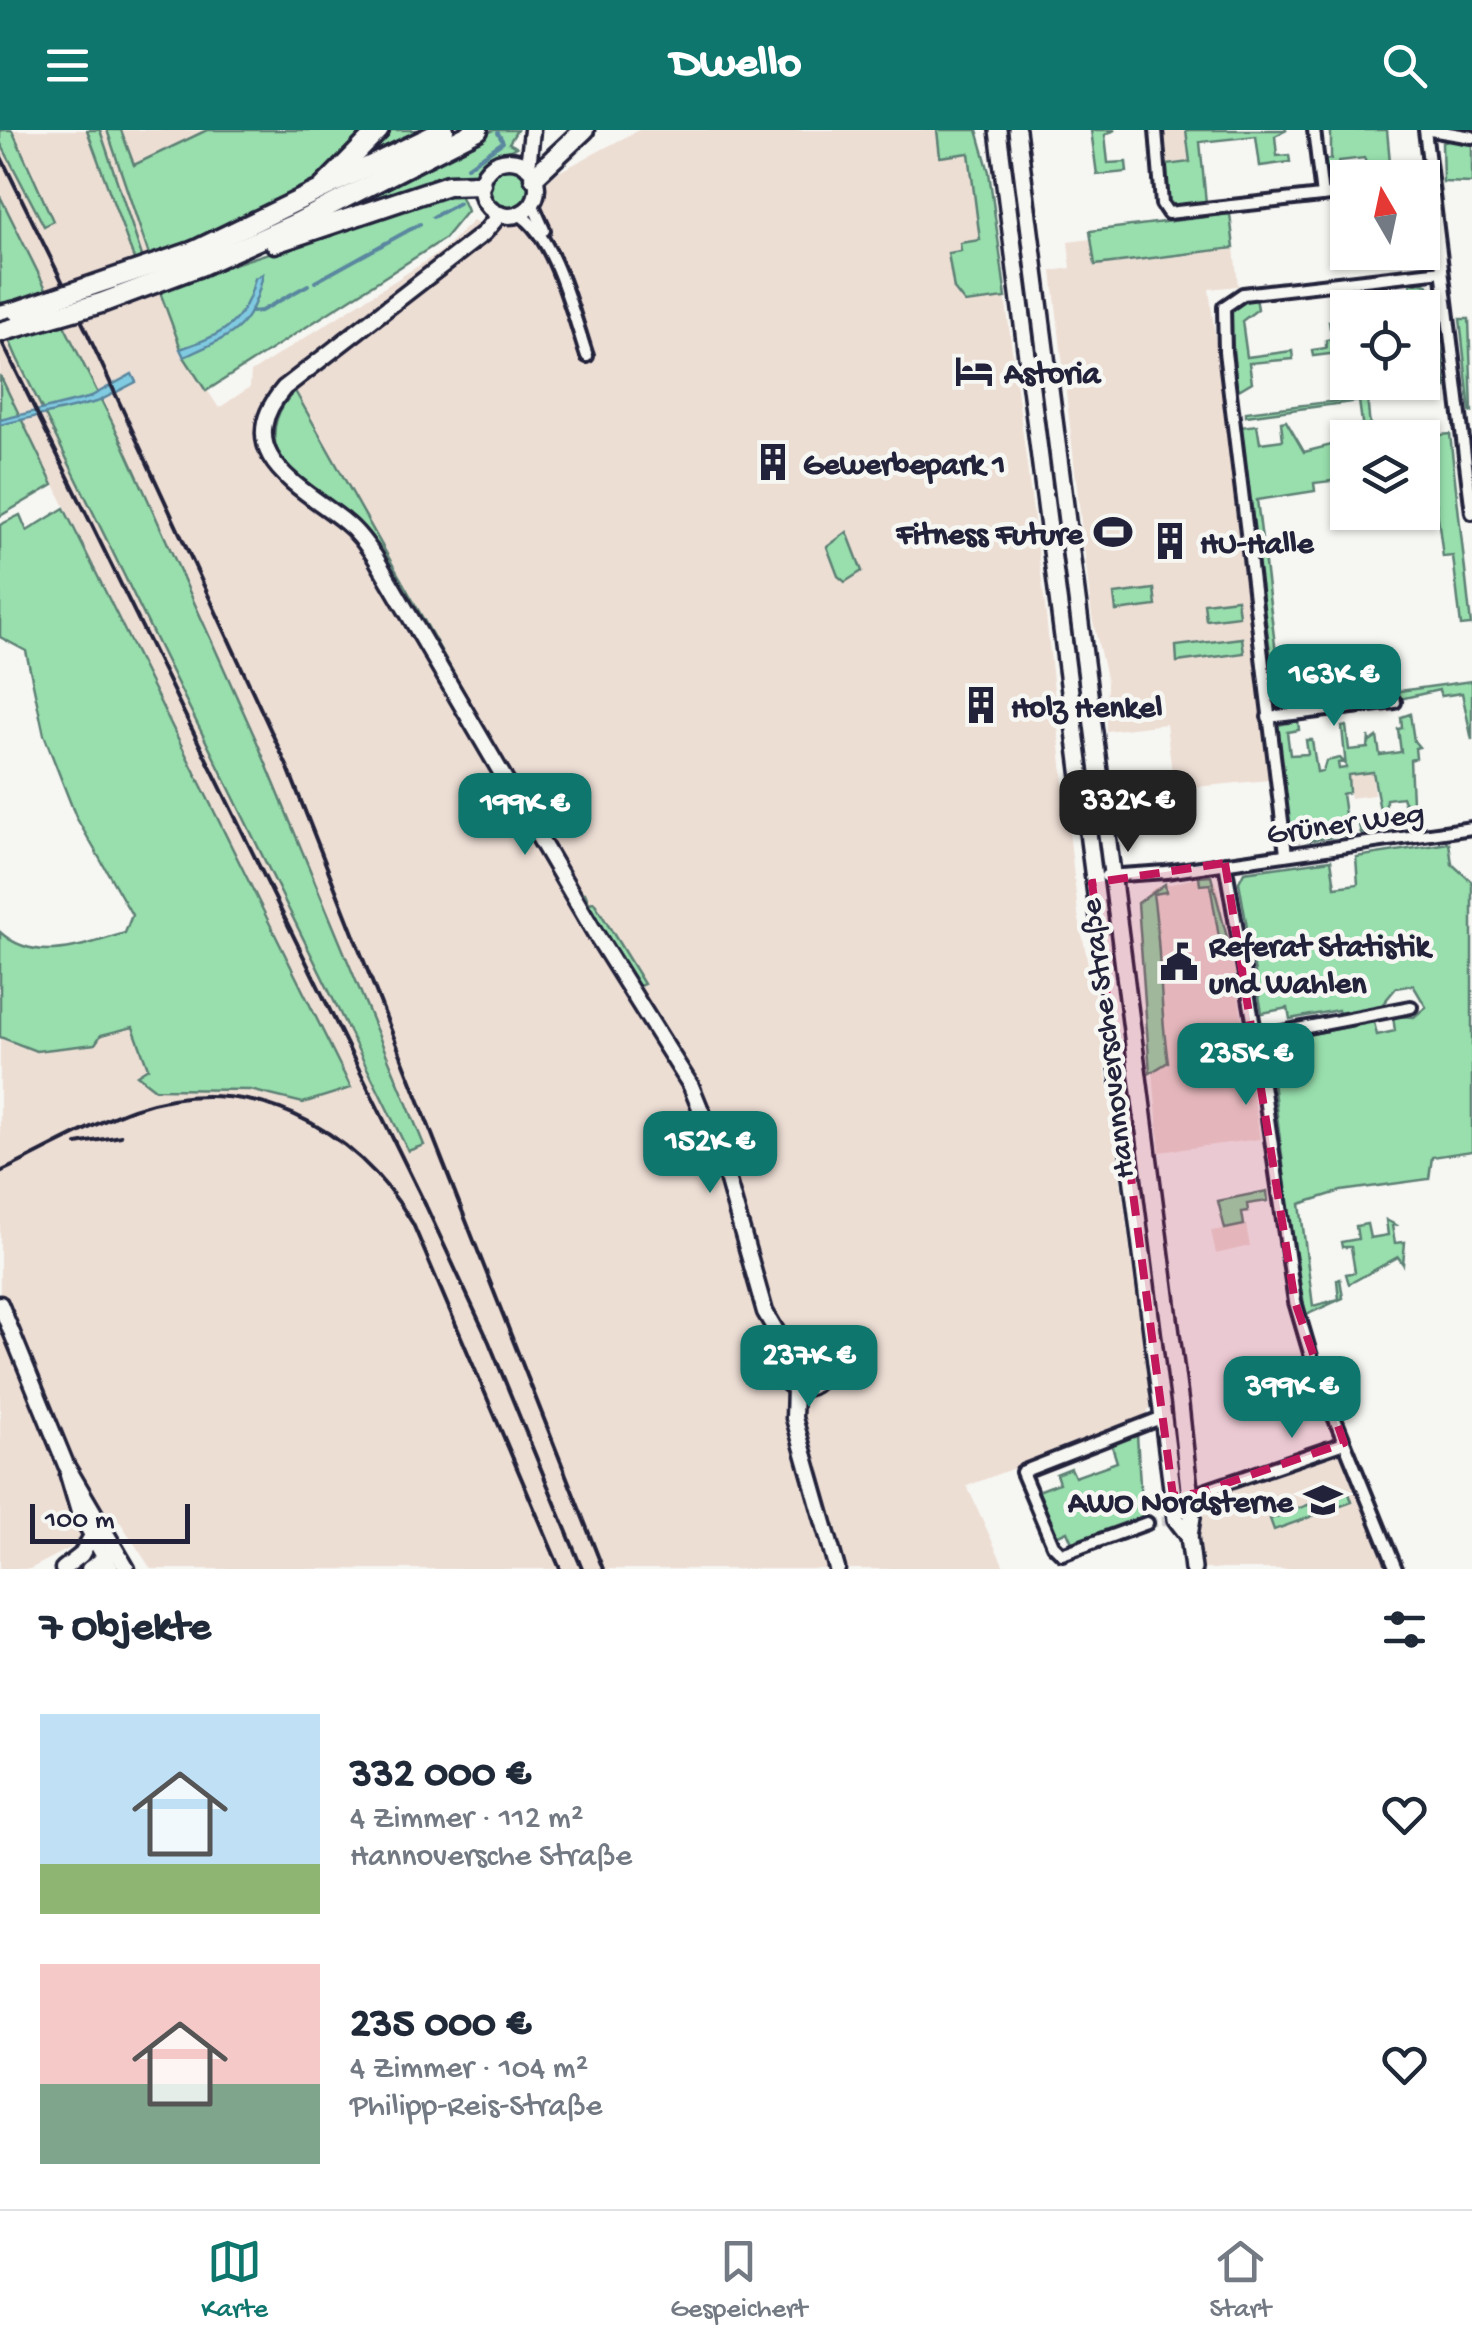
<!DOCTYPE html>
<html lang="de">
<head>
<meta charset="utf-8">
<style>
	body { margin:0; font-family:"Gochi Hand",sans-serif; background:#f2f2f3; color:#1f2937; height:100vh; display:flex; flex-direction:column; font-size:38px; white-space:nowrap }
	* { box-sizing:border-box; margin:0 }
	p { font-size:32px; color:#747a83 }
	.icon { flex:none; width:55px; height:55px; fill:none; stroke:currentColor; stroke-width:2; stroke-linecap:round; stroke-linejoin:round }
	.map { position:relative; height:1439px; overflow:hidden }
	.drawer { display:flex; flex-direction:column; background:#fff; flex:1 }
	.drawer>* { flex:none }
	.needle { width:65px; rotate:351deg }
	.controls { position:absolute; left:1330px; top:30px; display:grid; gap:20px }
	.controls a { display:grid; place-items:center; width:110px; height:110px; border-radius:0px; background:#fff; box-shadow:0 2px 8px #0004; font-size:50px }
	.scale { position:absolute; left:30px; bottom:25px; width:160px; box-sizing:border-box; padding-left:10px; border:5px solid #22223b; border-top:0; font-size:28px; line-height:35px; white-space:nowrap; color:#22223b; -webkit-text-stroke:8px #f6f6f2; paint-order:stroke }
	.price { position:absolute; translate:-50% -85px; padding:0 22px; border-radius:20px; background:#0f766e; color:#fff; font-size:32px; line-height:65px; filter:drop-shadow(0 2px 5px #0008) }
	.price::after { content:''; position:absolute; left:50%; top:60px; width:30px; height:22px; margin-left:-15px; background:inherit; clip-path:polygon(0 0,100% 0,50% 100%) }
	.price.current { background:#222; color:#fff }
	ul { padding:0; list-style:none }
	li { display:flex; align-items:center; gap:30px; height:250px; padding:0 40px }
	li span { display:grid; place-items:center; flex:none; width:280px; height:200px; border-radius:0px; color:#555 }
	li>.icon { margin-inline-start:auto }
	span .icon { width:120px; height:120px; fill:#fffc; stroke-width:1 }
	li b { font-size:42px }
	h2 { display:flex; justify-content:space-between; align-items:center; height:120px; padding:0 40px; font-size:42px }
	header { display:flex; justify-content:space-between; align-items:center; height:130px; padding:0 40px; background:#0f766e; color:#fff; font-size:45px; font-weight:700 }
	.tabs { display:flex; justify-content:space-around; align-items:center; height:140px; border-top:2px solid #e0e1e3; background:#fff; font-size:28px; color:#747a83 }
	.tabs a { display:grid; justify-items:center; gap:5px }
	.tabs .current { color:#0f766e }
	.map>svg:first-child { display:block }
	.built { fill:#edded4 }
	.green { fill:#98dfad; stroke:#5d8074; stroke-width:2.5 }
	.water { fill:#80cbe1; stroke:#5a879f; stroke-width:2.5 }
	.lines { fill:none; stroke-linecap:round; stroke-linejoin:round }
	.stream { stroke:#5a879f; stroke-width:4 }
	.street-tunnel { stroke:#cccccd; stroke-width:10; stroke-dasharray:10 5; stroke-linecap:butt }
	.street-casing { stroke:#22223b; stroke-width:18 }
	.secondary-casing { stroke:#22223b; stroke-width:21 }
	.primary-casing { stroke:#22223b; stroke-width:22 }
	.highway-casing { stroke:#22223b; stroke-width:25 }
	.street { stroke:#f6f6f2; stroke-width:10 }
	.secondary { stroke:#f6f6f2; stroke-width:14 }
	.primary { stroke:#f6f6f2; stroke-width:15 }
	.highway { stroke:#f6f6f2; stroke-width:18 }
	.rail { stroke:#22223b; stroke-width:4 }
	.highway-bridge-casing { stroke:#22223b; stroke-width:25; stroke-linecap:butt }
	.highway-bridge { stroke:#f6f6f2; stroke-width:18 }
	.marked { fill:#c2185b; fill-opacity:0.2; stroke:#c2185b; stroke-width:8; stroke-dasharray:20 12; stroke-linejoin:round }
	.labels { text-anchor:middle; stroke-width:9; stroke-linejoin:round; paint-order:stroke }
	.poi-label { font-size:32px; font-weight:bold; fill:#22223b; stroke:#f6f6f2; text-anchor:start }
	.street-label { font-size:32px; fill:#22223b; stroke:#f6f6f2 }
</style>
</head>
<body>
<header><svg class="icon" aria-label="menu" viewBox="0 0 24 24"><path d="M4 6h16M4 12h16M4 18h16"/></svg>Dwello<svg class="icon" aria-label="search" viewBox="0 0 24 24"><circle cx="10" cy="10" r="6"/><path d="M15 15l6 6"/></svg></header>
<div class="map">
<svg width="1472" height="1439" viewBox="0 0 1472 1439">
	<rect width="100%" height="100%" fill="#f6f6f2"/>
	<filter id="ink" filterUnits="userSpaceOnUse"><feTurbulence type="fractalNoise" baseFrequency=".01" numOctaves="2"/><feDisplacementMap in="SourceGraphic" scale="20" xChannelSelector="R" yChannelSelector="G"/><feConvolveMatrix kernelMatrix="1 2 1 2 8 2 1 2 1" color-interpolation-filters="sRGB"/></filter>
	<g filter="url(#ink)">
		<g class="built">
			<path d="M0,0H207L121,40L180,219L219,278L250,257L251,242L440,122L473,91L491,102L557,43L639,0H977L989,42L1044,467L1078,784L1098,883L1151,1275L1144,1288L967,1356L1005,1439H151L120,1392L30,1439H0V907L36,921L134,897L148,931V938L138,945L155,959L250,960L303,973L351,958L0,245Z"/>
			<path d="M1163,0H1186L1190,32L1166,35Z"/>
			<path d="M1404,31L1406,47H1369L1367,35Z"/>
			<path d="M1091,109L1095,135L1234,118L1238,156L1209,159L1231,329L1251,328L1270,467L1282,578L1261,582L1269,650L1174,659L1166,594L1106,601L1107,552L1092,487L1052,141L1071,138L1068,112Z"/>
			<path d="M1373,642L1374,665L1350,668L1348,645Z"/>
			<path d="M1208,745L1217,755L1236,848L1260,1009L1160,1022L1138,773L1154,758Z"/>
			<path d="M1246,1095L1250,1116L1216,1124L1211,1101Z"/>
			<path d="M1343,1317L1394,1439H1195L1186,1368Z"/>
		</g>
		<g class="green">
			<path d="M0,0H12L53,91L44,96L0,12Z"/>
			<path d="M87,0H100L143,129L135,132Z"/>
			<path d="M107,0H121L134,35L207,0H371L318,48L203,108L150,128Z"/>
			<path d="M389,0H424L351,39Z"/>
			<path d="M494,0H517L509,13L516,17L490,31L478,48L308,96Z"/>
			<path d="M937,0H977L989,42L1006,168L965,173L954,159L948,123L961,121L960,113L980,110L969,23L940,27Z"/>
			<path d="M1004,0H1009L1012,15L1031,172L1025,168Z"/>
			<path d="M1091,0H1115L1105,5L1108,33L1126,32L1127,42L1097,45Z"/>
			<path d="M1186,0H1287L1275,6L1277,26L1289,25L1290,32L1260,36L1256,6L1200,12L1206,73L1176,77L1168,70L1166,35L1190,32Z"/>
			<path d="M1331,0H1387L1390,32L1367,35L1364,28L1339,31L1340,49H1347V55L1329,54L1325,30L1331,29Z"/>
			<path d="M1448,11L1472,15V53L1443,52L1442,13Z"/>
			<circle cx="509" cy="58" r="22"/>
			<path d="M459,62L467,81L444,109L206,261L184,227L160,162L203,144Z"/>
			<path d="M0,66L122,312L257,612L424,1015L408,1021L17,228L0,189Z"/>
			<path d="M1230,84L1234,118L1095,135L1090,101Z"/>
			<path d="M1421,152L1427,154L1435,170L1446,258L1367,267L1371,307H1364L1359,271L1246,286V282L1361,268L1360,253L1422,252V178L1407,174L1416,172L1410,154Z"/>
			<path d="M1256,168L1258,179L1242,191L1247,227L1292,221L1293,229L1249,233L1252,252L1237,261L1230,185L1238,174Z"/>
			<path d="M1347,189V222L1313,226L1312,220L1326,218V210L1338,208L1337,198H1330L1329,191Z"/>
			<path d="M1460,189H1469L1472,282H1470Z"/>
			<path d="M1033,206L1065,423L1057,424L1030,207Z"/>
			<path d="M0,245L53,355L0,386Z"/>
			<path d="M295,261L578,764L585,763L589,773L594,772L644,854L635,858C576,760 517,661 459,562C431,514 407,463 376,416C351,377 295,367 278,323C269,300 278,277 295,261Z"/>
			<path d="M1286,291L1304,322L1347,311L1348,349L1314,353L1315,361L1257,370L1279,547L1289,563C1307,569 1364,561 1375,546L1377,563L1278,579L1239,297L1257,295L1260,313L1283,310L1281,292Z"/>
			<path d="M1450,304L1471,495L1461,496L1453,426L1443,427L1433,348L1423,349L1422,308L1419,307Z"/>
			<path d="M64,378L351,958L303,973L250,960L155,959L137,945L148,938L133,897L101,905L95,914L36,921L0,907V802C36,835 84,815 125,803L132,785L76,687L44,605L26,521L0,507V395L20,385L27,401Z"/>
			<path d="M847,402L862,441L845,452L838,446L827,417Z"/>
			<path d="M1154,459L1156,476L1116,481L1114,464Z"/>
			<path d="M1237,469L1239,486L1206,490L1204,473Z"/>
			<path d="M1242,508L1244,523L1177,532L1176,516Z"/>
			<path d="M1472,551V610L1462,563L1441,566L1439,560L1400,569L1399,561Z"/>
			<path d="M1410,584L1414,611L1419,617L1415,618L1416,628L1410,630L1412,672L1404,673L1402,667L1386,669L1385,700L1361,703L1359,695L1382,691L1373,642L1348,645L1349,662L1342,664L1348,705L1305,711L1290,706L1278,595L1298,591L1299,600L1287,602L1290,625L1308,624L1306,610H1312L1317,642L1323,641L1326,631L1340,628L1344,632L1338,633L1339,639L1346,638L1342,597L1346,596L1349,620L1368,618L1369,606L1370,612L1377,607L1380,625L1401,622L1398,599L1402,598L1401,587Z"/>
			<path d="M1449,713L1452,734L1472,752V1021L1432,1027L1429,1049L1341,1061L1300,1074L1313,1176L1339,1169L1337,1150L1340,1149L1343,1168L1306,1185L1293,1118L1269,918L1275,911L1374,892L1377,905L1395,901L1393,886L1414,887L1426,877L1413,855L1396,858L1381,876L1339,884L1338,880L1290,889L1288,878L1262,883L1239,752L1244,742L1331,730L1335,757L1358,754L1356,727Z"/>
			<path d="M1211,746L1229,815L1223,816L1222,825L1210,754L1200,755L1199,747Z"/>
			<path d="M1165,754L1166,762L1153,764C1162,822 1159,875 1168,932L1150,943L1138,773Z"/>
			<path d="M1102,777L1122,873L1168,1233H1165Z"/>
			<path d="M1267,1061L1268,1071L1247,1074L1248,1081L1242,1082L1244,1095L1225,1099L1218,1071Z"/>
			<path d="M1386,1090L1396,1095L1392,1096L1395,1113L1405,1112L1403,1134L1398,1127L1349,1154L1346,1144L1355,1142L1351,1117H1342L1341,1112L1358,1109L1356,1096L1367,1094L1370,1108L1388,1105Z"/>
			<path d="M1137,1304L1142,1389L1073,1415L1067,1401L1056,1406L1038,1361L1059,1353L1056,1344L1071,1338L1075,1347L1117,1332L1111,1313Z"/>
			<path d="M1348,1360L1352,1372L1274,1400L1270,1389Z"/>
		</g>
		<g class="water">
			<path d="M263,144C252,200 232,205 184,227L180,219C222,205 245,194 255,148Z"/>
			<path d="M132,244L136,252L97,272L0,295V290L88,268Z"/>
		</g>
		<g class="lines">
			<g class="stream">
				<path d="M467,37L503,12L498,3"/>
				<path d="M433,87L459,73"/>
				<path d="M315,152L420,94"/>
				<path d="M251,182L261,181L308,155"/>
			</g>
			<path class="street-tunnel" d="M1147,1393L1166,1391"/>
			<g class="street-casing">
				<g id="street">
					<path d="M1156,0L1162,74L1168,83L1348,63"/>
					<path d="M1314,0L1322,66"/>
					<path d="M1425,0L1472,383"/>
					<path d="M1430,0L1472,7"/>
					<path d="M532,73L544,100"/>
					<path d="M518,84C554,102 574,188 587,226"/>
					<path d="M1268,587L1395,572"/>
					<path d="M1286,724L1225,222L1224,177L1243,164L1442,141"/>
					<path d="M1225,733L1256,907L1295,1172L1315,1240L1396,1439"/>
					<path d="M1106,746L1166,742L1472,698"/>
					<path d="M1256,907L1411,877"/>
					<path d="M824,1227L858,1214"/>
					<path d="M1198,1363L1344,1313"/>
					<path d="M1147,1393L1062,1424L1053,1415L1022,1342L1163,1287"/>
				</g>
			</g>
			<g class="secondary-casing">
				<g id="secondary">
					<circle cx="509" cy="58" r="28"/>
					<path d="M528,38L532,0"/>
					<path d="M500,84L484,103L284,258C228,324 302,357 344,391C357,401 366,414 375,427L595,803L691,956L724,1037L765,1182L786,1218"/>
					<path d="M0,1174L66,1335L127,1439"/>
					<circle cx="802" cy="1235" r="23"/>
					<path d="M795,1258L794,1288L837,1439"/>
					<path d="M68,1345L79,1382L111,1439"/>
					<path d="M63,1439L81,1425L93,1404"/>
					<path d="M89,1439L109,1425"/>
				</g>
			</g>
			<g class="primary-casing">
				<g id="primary">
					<path d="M998,0L1176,1389L1189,1406"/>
					<path d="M1017,0L1180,1275L1192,1387L1189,1406L1193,1439"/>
				</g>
			</g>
			<g class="highway-casing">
				<g id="highway">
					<path d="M534,47L584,0"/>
					<path d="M323,57L379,0"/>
					<path d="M275,113L448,55L481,54"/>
					<path d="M194,121L444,0"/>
					<path d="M200,136L296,93L478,0"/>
					<path d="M0,185L17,181"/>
				</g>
			</g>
			<use href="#street" class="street"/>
			<use href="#secondary" class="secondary"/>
			<use href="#primary" class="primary"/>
			<use href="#highway" class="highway"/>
			<g class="rail">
				<path d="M0,25L85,198L288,638L603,1439"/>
				<path d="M0,208L426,1076L489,1212L582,1439"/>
				<path d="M77,1014L121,1006"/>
				<path d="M0,1042C44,1022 86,996 133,979C246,939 355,995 413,1094L560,1439"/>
			</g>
			<g class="highway-bridge-casing">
				<g id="highway-bridge">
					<path d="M17,181L194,121"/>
					<path d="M0,202L101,173L200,136"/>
				</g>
			</g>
			<use href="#highway-bridge" class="highway-bridge"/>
		</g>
	</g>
	<path class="marked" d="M1225,733L1295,1172L1344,1313L1198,1363L1173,1366L1092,753Z"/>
	<defs>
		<g id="hotel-bare" transform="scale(3)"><path d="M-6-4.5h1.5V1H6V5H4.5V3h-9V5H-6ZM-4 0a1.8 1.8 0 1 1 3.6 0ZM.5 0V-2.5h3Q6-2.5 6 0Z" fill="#22223b" stroke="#f6f6f2" stroke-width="2.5" paint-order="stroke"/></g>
		<g id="building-bare" transform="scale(3)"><path d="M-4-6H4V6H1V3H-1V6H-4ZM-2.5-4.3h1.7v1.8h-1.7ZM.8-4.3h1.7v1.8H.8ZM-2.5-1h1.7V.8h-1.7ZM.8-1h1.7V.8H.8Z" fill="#22223b" stroke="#f6f6f2" stroke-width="2.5" paint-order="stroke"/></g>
		<g id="stadium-bare" transform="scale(3)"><path d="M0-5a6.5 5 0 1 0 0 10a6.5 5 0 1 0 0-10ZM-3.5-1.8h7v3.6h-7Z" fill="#22223b" stroke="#f6f6f2" stroke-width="2.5" paint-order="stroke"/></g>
		<g id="civic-bare" transform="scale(3)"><path d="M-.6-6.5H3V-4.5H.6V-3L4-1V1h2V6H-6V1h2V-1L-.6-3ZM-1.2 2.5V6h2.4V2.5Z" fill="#22223b" stroke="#f6f6f2" stroke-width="2.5" paint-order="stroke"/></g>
		<g id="school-bare" transform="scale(3)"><path d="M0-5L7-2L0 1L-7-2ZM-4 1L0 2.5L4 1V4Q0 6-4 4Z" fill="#22223b" stroke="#f6f6f2" stroke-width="2.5" paint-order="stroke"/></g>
	</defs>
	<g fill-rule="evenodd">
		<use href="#hotel-bare" x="974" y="241"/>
		<use href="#building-bare" x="773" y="332"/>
		<use href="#stadium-bare" x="1113" y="402"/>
		<use href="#building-bare" x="1170" y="411"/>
		<use href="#building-bare" x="981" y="575"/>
		<use href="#civic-bare" x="1179" y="832"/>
		<use href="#school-bare" x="1323" y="1370"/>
	</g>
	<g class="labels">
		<g class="poi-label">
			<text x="1004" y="252">Astoria</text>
			<text x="803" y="343">Gewerbepark 1</text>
			<text x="1083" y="413" text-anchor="end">Fitness Future</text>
			<text x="1200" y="422">HU-Halle</text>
			<text x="1011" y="586">Holz Henkel</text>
			<text x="1209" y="825">Referat Statistik<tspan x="1209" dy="37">und Wahlen</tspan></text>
			<text x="1293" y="1381" text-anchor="end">AWO Nordsterne</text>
		</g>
		<g class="street-label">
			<text transform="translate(1345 691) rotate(-8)" y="11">Grüner Weg</text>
			<text transform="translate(1105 909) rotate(-97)" y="11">Hannoversche Straße</text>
		</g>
	</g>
</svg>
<div class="controls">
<a><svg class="needle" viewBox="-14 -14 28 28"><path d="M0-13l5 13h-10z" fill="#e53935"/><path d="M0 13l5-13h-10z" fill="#747a83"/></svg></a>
<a><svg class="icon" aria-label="locate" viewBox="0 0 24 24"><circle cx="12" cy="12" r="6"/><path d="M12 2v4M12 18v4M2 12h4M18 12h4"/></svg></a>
<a><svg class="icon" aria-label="layers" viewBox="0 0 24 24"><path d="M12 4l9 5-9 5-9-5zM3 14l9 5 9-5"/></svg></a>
</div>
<div class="scale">100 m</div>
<b class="price" style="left:1334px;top:599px">163K €</b>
<b class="price current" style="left:1128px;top:725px">332K €</b>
<b class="price" style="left:525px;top:728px">199K €</b>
<b class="price" style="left:1246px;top:978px">235K €</b>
<b class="price" style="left:710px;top:1066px">152K €</b>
<b class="price" style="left:809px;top:1280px">237K €</b>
<b class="price" style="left:1292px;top:1311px">399K €</b>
</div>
<section class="drawer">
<h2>7 Objekte<svg class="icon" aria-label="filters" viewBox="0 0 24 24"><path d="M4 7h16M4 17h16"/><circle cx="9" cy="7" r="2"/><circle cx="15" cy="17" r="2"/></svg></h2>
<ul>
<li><span style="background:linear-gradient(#bfe0f5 75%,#8fb573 0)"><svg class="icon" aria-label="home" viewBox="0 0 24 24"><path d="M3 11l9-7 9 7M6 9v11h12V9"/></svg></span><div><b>332 000 €</b><p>4 Zimmer · 112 m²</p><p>Hannoversche Straße</p></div><svg class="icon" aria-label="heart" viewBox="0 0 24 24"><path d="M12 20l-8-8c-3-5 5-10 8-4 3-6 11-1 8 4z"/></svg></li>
<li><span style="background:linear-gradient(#f6c9c9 60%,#7fa58c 0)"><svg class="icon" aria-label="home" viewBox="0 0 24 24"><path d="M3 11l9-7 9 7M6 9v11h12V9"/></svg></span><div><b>235 000 €</b><p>4 Zimmer · 104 m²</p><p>Philipp-Reis-Straße</p></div><svg class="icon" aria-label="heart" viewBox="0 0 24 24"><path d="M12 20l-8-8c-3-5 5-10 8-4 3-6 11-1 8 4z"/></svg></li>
</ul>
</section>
<nav class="tabs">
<a class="current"><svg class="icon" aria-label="map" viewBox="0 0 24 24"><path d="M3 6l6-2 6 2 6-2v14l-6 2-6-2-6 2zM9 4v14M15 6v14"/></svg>Karte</a>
<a><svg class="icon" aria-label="saved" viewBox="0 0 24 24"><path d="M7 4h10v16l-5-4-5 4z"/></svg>Gespeichert</a>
<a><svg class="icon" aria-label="home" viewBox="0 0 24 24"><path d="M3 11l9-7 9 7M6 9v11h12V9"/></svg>Start</a>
</nav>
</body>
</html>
